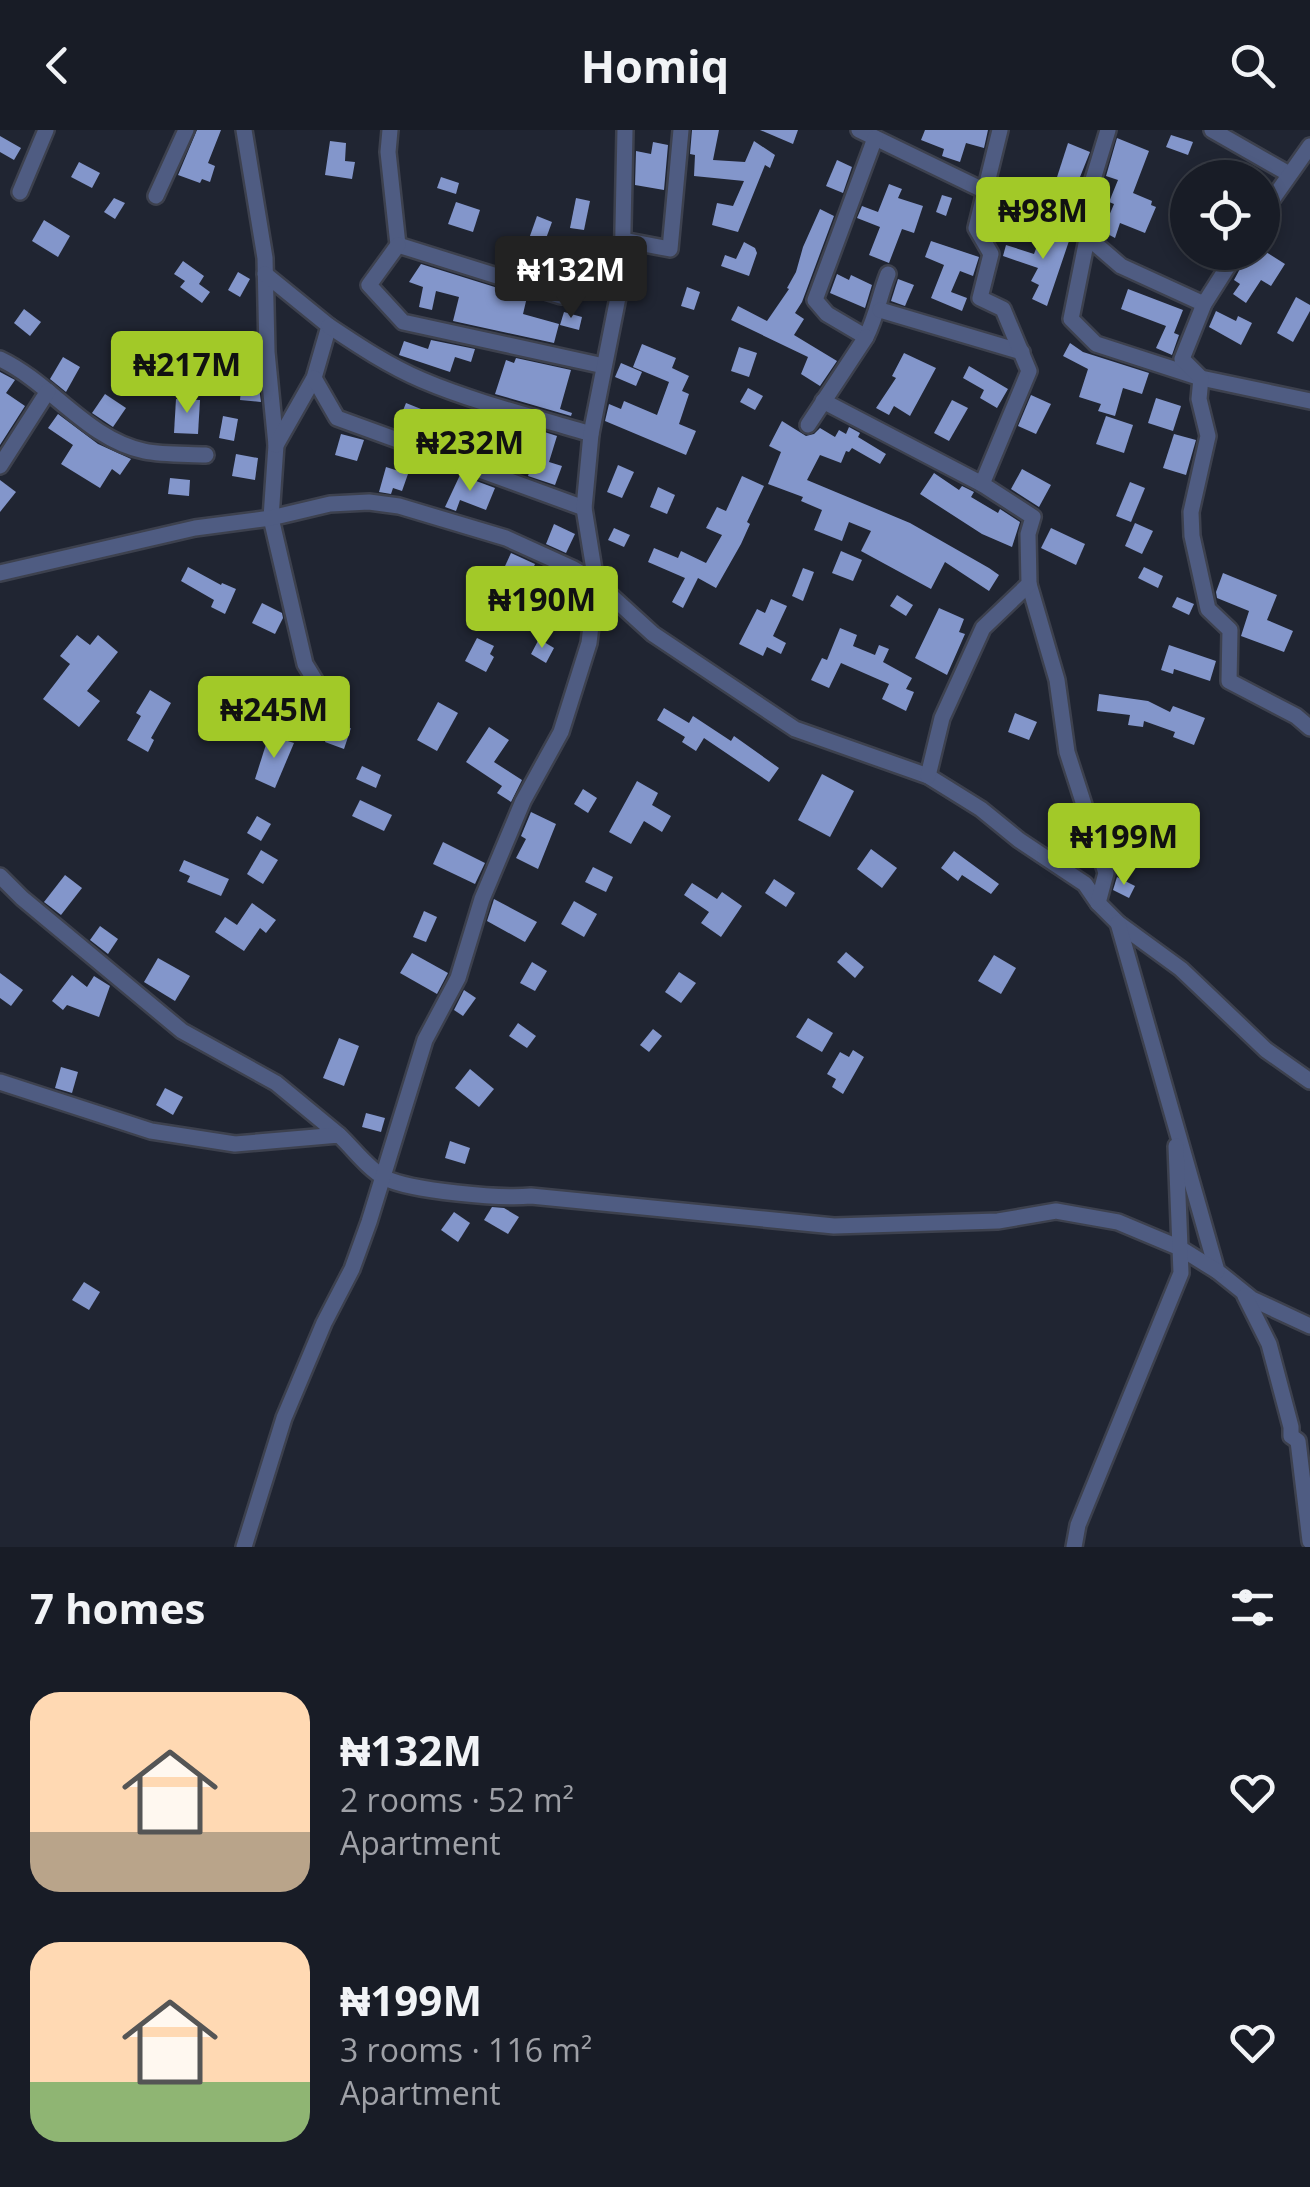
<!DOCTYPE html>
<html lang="en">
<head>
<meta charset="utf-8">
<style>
	body { margin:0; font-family:"Open Sans",sans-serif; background:#21252e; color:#f1f3f6; height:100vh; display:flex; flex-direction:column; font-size:38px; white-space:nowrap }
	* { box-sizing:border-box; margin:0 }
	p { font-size:32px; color:#9fa1a7 }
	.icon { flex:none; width:55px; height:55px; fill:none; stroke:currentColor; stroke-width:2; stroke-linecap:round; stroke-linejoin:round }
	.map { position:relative; height:1417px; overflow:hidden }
	.drawer { display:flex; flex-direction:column; background:#181c26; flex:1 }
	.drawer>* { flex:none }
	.fabs { position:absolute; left:1170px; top:30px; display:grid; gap:20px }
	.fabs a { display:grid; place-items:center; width:110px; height:110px; border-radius:50%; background:#181c26; box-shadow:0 5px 15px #0003,0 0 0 2px #363a43; font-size:50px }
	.price { position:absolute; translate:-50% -85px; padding:0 22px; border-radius:10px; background:#a2c928; color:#111; font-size:32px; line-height:65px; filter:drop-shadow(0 2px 5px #0008) }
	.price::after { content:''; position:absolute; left:50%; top:60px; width:30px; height:22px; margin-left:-15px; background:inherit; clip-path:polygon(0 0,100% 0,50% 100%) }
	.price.current { background:#222; color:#fff }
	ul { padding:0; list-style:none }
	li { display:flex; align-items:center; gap:30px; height:250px; padding:0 30px }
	li span { display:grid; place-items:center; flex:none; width:280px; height:200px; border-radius:30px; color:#555 }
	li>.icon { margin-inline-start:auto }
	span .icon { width:120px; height:120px; fill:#fffc; stroke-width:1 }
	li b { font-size:42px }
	h2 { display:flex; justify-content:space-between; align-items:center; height:120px; padding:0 30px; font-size:42px }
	header { display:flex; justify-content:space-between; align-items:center; height:130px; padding:0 30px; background:#181c26; font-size:45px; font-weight:700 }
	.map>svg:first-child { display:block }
	.building { fill:#8396cb }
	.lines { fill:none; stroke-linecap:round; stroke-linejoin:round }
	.street-casing { stroke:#3d414e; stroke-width:20 }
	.street { stroke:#4f5c82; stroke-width:15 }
</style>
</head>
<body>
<header><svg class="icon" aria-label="back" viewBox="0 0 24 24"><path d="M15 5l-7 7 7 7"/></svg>Homiq<svg class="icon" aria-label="search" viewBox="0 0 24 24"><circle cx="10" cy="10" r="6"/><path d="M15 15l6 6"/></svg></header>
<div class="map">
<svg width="1310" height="1417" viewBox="0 0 1310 1417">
	<rect width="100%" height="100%" fill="#202532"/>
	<g class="building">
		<path d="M197,0H221L208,33L215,36L210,52L202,49L200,53L178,45Z"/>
		<path d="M692,0H719L713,30L745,32L754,11L775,25L770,38L765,35L738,102L712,95L717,73L733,76L744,51L694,46L695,25L690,24Z"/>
		<path d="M760,0H798L793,14Z"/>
		<path d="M925,0H988L984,18L966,13L960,32L942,26L944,19L921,10Z"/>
		<path d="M1171,5L1193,12L1188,25L1166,17Z"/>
		<path d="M0,6L21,18L14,30L0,22Z"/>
		<path d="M1117,8L1149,21L1133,63L1152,71L1151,75L1156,77L1145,103L1120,93L1115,108L1091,95L1093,88L1106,93L1114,74L1109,72L1118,50L1106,46Z"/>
		<path d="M330,11L346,13L345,31L355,32L352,49L325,45Z"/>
		<path d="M653,12L668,15L664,60L635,55L636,21L651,24Z"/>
		<path d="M1068,13L1090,22L1066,82L1048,75Z"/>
		<path d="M837,30L852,37L843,63L826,56Z"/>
		<path d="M79,32L100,43L92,58L71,47Z"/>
		<path d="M441,47L459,53L456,64L437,58Z"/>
		<path d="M889,54L902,59L898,68L923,76L914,103L902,99L889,133L869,125L880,97L857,88L862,76L878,82Z"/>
		<path d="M942,65L952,68L946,86L936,82Z"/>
		<path d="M114,68L125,73L115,89L104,82Z"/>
		<path d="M576,68L590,71L584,100L570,98Z"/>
		<path d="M456,72L480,80L473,102L448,94Z"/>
		<path d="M820,79L834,86L802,172L795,183L804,189L794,205L837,231L820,256L801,244L808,227L731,190L738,176L767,191L789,159L787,158L796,142L803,117Z"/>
		<path d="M537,86L552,92L540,125L525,120Z"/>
		<path d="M44,90L70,106L58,127L32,111Z"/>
		<path d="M1044,97L1070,108L1047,176L1032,169L1039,155L1031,151L1038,138L1003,126L1006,115L1034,124Z"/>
		<path d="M931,111L979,127L973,146L960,141L951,162L967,168L962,181L931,168L944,135L925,127Z"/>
		<path d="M744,112L755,118L757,123L749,146L721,136L725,125L736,129Z"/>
		<path d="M1249,122H1266L1285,134L1271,156L1261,150L1246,173L1233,164L1240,154L1234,150Z"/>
		<path d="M183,131L204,146L199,154L210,162L202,173L180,157L185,151L174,144Z"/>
		<path d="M421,134L527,167L523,184L559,194L554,213L453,191L459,167L436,161L432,180L419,177L423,157L409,152Z"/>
		<path d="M238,142L250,149L240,167L228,160Z"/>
		<path d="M837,144L849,150L851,145L872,155L865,178L830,163Z"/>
		<path d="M898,149L914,155L905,176L891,171Z"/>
		<path d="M687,157L700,162L694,180L681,176Z"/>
		<path d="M1128,159L1183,180L1174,203L1179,205L1172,225L1156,218L1166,196L1121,179Z"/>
		<path d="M1296,167L1310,175V181L1293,212L1277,203Z"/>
		<path d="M24,179L41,192L30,206L14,193Z"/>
		<path d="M1216,181L1236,191L1238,186L1252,193L1241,215L1209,197Z"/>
		<path d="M564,182L582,187L579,200L560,195Z"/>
		<path d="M431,210L475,219L471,232L455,227L450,242L399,225L404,211L428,219Z"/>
		<path d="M1070,213L1083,222L1149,243L1142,264L1123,258L1115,286L1098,281L1101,274L1079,267L1088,239L1063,226Z"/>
		<path d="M642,214L676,228L672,238L689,246L682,261L689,264L679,294L696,301L686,325L605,291L609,274L621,279L624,271L657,285L669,252L633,237Z"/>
		<path d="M739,217L757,223L749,247L731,241Z"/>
		<path d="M904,223L936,238L910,286L894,276L889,285L876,278L896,248L892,246Z"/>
		<path d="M63,227L80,237L66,262L50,249Z"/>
		<path d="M516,228L571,240L560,279L572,283L571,286L495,264L506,230L514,233Z"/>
		<path d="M621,233L642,242L636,256L615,247Z"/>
		<path d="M969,236L1008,259L997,278L980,268L984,260L963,248Z"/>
		<path d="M0,242L15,250L6,263L25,276L0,315Z"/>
		<path d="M242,249L258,250L261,272L240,270Z"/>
		<path d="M748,258L763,266L755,280L740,272Z"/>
		<path d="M105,264L126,278L113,297L92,283Z"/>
		<path d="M1031,265L1051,274L1036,304L1018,296Z"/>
		<path d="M1156,268L1181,276L1173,301L1148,293Z"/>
		<path d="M176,269L200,270L198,304L174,303Z"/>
		<path d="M952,270L968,278L949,311L934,303Z"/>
		<path d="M406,273L426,281L418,305L396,298Z"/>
		<path d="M58,284L98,314L131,329L120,345L112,339L100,358L61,334L73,315L48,298Z"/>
		<path d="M223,286L238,289L234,311L219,308Z"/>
		<path d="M1106,286L1133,295L1124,323L1096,314Z"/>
		<path d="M782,291L806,306L814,304L820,298L835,307L839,300L846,304L849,297L860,303L858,307L886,324L880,334L852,318L849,322L846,321L841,333L820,325L807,350L910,393L989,438L999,445L989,461L945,432L931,459L861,421L871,401L849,392L842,411L814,400L822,380L801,371L803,367L768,354L781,322L769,316Z"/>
		<path d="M532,298L557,306L549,332L562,336L555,355L528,346L535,324L509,315L515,299L530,304Z"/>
		<path d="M341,304L364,310L357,331L335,325Z"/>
		<path d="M1174,304L1196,310L1186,345L1163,338Z"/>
		<path d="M236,324L258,328L255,350L232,346Z"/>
		<path d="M618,335L634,342L622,368L607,362Z"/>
		<path d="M386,337L408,344L402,361L393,358L391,364L379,362Z"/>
		<path d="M1022,339L1051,355L1039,377L1011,359Z"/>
		<path d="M934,343L959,360L962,356L974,362L971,367L998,383L1000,379L1020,392L1012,417L982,404L920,364Z"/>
		<path d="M460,345L495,358L486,380L460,370L456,381L445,377Z"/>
		<path d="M742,346L764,356L747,392L750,394L741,414L716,458L698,448L683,478L672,472L685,448L648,432L654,418L678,428L681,421L706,433L722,405L706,398L717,377L726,381Z"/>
		<path d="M170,348L190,350L189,366L168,364Z"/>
		<path d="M0,350L16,362L0,382Z"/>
		<path d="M1130,352L1145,358L1131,392L1116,386Z"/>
		<path d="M658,357L675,365L667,384L650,377Z"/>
		<path d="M1135,393L1153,401L1142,424L1125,416Z"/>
		<path d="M554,394L575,404L566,423L546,414Z"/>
		<path d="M614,398L630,405L624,417L608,410Z"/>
		<path d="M1051,398L1085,414L1076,435L1041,418Z"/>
		<path d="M841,421L862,430L853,451L832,443Z"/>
		<path d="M511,423L535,434L524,458L500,447Z"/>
		<path d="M188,437L221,455L222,453L236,459L225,484L211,477L214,470L181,451Z"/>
		<path d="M1144,437L1163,446L1158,458L1138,448Z"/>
		<path d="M803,438L814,442L803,471L792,466Z"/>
		<path d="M1223,443L1277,465L1267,490L1293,501L1284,522L1241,506L1249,481L1217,468L1216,462Z"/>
		<path d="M897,465L913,475L906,486L890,476Z"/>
		<path d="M495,466L516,480L509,492L487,479Z"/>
		<path d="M1177,467L1194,474L1189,485L1172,477Z"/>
		<path d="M771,469L787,476L773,506L786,513L781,524L767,517L763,526L739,514L757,479L765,483Z"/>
		<path d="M262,473L282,483L283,488L275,504L252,493Z"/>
		<path d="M939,478L964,489L959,502L965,504L947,545L915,528Z"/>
		<path d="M840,498L857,505L853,516L875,525L879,515L889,519L883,532L912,548L906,559L914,562L906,581L882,569L889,554L841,533L829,558L811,550L822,528L827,530Z"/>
		<path d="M77,505L90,515L98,505L118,522L87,561L100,571L79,597L43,569L70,534L60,526Z"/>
		<path d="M477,508L494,516L490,524L494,527L486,542L465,531Z"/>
		<path d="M539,509L554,518L546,533L531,524Z"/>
		<path d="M1169,515L1216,531L1210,551L1174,539L1173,544L1161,540Z"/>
		<path d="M221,558L236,563L231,581L215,576Z"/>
		<path d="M150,560L171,573L151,608L154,610L148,622L127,610L141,586L136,583Z"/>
		<path d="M1099,564L1148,571L1170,582L1173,576L1205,588L1194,615L1173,607L1175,602L1144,591L1143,597L1128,595L1130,585L1097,581Z"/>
		<path d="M438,572L458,583L437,621L417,610Z"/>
		<path d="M664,578L689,593L693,586L731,611L734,606L779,638L769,652L704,608L696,621L682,612L685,607L657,590Z"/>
		<path d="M1015,583L1037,592L1029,610L1008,602Z"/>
		<path d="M330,597L339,602L351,598L344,619L325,612Z"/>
		<path d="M489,597L509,610L494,632L522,650L511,672L497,663L502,656L466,632Z"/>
		<path d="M269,605L294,613L275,658L255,649Z"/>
		<path d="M362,636L381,645L376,658L356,649Z"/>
		<path d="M822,644L854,661L830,707L798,690Z"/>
		<path d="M637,651L658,663L652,675L671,686L662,702L644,691L631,714L609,702Z"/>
		<path d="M583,659L597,668L588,683L574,674Z"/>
		<path d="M360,670L392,685L384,701L352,686Z"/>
		<path d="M531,682L556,694L538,739L516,728L526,709L521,706Z"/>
		<path d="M257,686L271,694L261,711L247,703Z"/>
		<path d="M443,712L485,733L475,754L433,734Z"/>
		<path d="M871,719L897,738L882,758L857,739Z"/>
		<path d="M261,720L278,730L263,754L247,744Z"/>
		<path d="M954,721L999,754L991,764L962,745L958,751L941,738Z"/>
		<path d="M184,730L229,749L221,766L187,752L190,746L179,741Z"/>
		<path d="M593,737L613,747L606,762L585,752Z"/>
		<path d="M65,745L82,758L61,785L44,772Z"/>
		<path d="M1117,747L1135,756L1129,768L1113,760Z"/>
		<path d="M774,749L795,763L786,777L765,763Z"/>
		<path d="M692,753L717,769L722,762L742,776L721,807L701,793L709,782L684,765Z"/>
		<path d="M494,769L537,792L525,812L487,791Z"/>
		<path d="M574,771L597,784L584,807L561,794Z"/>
		<path d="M252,773L276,790L266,803L260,798L244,821L215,802L225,787L237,795Z"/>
		<path d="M424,781L437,787L426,812L413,807Z"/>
		<path d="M100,796L118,809L108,824L90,810Z"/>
		<path d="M846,822L864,837L855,848L837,832Z"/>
		<path d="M412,823L448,843L437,864L400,843Z"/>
		<path d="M994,825L1016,838L1001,864L978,851Z"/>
		<path d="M158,828L190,846L175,871L144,852Z"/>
		<path d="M532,832L547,841L535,861L520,853Z"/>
		<path d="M679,842L696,853L681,873L665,862Z"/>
		<path d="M0,843L23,860L11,876L0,868Z"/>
		<path d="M72,845L87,857L94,846L110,856L99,887L67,875L63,880L52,871Z"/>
		<path d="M464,860L476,868L463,886L454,880Z"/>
		<path d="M808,888L833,903L822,922L796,907Z"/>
		<path d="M518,893L536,906L527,918L509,906Z"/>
		<path d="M653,899L662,906L649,922L640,915Z"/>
		<path d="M339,908L359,916L344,956L323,948Z"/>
		<path d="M853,920L864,927L843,964L832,957L836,949L827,944L840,922L849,927Z"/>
		<path d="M61,937L78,942L72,963L55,958Z"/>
		<path d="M470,939L494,959L479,977L455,958Z"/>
		<path d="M165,958L183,967L173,985L156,975Z"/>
		<path d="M366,983L385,988L381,1002L362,997Z"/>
		<path d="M450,1011L470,1018L465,1034L445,1028Z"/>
		<path d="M492,1077L504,1078L519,1087L508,1104L484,1090Z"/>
		<path d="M454,1082L470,1093L458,1112L441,1100Z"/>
		<path d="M84,1152L100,1162L89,1180L72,1170Z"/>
	</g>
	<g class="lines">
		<g class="street-casing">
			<g id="street">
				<path d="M244,0L265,128L267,222L276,315L271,388L305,534L340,591"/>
				<path d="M390,0L388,22L398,115L561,166L571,134L622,147"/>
				<path d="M859,0L987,62L1078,99L1121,136L1204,174"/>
				<path d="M1212,0L1289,44"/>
				<path d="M875,8L815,170L827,184L866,207C877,185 879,167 888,144"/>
				<path d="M20,62L46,0"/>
				<path d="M156,66L186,0"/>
				<path d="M1262,84L1310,16"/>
				<path d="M1078,99L1108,0"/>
				<path d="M1087,109L1071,189L1096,214L1201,248L1310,271"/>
				<path d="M623,110L670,119L681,0"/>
				<path d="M398,115L369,155L403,192L604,236"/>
				<path d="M1237,122L1204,174L1182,229L1201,248L1199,269L1208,306L1191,382L1192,406L1208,479L1230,500L1229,551L1296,586L1310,598"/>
				<path d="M265,144L329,196L314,248L276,315"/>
				<path d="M880,180L1022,222"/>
				<path d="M329,196C359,216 389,236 422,250C476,273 535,287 591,304"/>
				<path d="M0,229C51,253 87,309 144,321C163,325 186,324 206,325"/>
				<path d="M314,248L337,288L584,378"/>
				<path d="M823,271L982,354"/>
				<path d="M808,295L866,207"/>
				<path d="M0,336L48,261"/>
				<path d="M0,443L195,398L271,388L330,374L369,372L399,376L506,408L572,438L596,452L653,504L795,599L928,646L981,679L1019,710L1085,754L1098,773L1118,793L1181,839L1266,920L1310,951"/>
				<path d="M1029,454L1057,550L1067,622L1106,743L1098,773"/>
				<path d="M928,646L942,588L983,498L1029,454L1028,404L1033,387L982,354L1029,241L1003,179L980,168L991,124L976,98L1000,0"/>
				<path d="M0,746L22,768L182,901L276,953L339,1005"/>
				<path d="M1118,793L1217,1141L1252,1169L1310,1196"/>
				<path d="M0,952L151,1001L235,1014L339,1005C353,1018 368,1039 385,1048C411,1061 502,1069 531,1066L834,1096L998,1091L1056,1081L1118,1092L1180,1118L1217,1141"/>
				<path d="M1245,1166L1269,1214L1291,1297V1306L1298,1311L1310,1411"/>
				<path d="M244,1417L284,1288L324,1193L352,1139L369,1092L425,910L458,848L482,769L523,671L561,602L589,513L596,452L584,378L591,304L622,147L625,0"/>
				<path d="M1074,1417L1078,1395L1181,1143L1176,1016"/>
			</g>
		</g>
		<use href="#street" class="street"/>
	</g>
</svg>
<div class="fabs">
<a><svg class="icon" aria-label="locate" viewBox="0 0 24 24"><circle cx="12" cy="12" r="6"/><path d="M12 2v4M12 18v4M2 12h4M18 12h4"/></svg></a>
</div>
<b class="price" style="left:1043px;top:132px">₦98M</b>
<b class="price current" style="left:571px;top:191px">₦132M</b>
<b class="price" style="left:187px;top:286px">₦217M</b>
<b class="price" style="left:470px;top:364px">₦232M</b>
<b class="price" style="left:542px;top:521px">₦190M</b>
<b class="price" style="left:274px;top:631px">₦245M</b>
<b class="price" style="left:1124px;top:758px">₦199M</b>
</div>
<section class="drawer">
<h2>7 homes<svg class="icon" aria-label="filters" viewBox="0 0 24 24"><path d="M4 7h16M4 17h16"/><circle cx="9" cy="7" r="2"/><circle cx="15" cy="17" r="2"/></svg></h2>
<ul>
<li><span style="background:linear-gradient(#ffd9b3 70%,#b9a48a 0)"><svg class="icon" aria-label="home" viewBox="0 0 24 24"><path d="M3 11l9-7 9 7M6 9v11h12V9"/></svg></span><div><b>₦132M</b><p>2 rooms · 52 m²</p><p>Apartment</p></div><svg class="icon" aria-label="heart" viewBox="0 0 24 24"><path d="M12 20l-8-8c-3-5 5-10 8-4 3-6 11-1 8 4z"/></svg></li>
<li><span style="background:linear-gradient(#ffd9b3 70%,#8fb573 0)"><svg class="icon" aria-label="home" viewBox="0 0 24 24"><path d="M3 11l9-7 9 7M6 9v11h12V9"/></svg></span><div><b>₦199M</b><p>3 rooms · 116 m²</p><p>Apartment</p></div><svg class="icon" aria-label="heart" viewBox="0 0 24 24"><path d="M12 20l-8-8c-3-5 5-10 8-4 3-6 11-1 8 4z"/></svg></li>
</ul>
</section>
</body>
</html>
